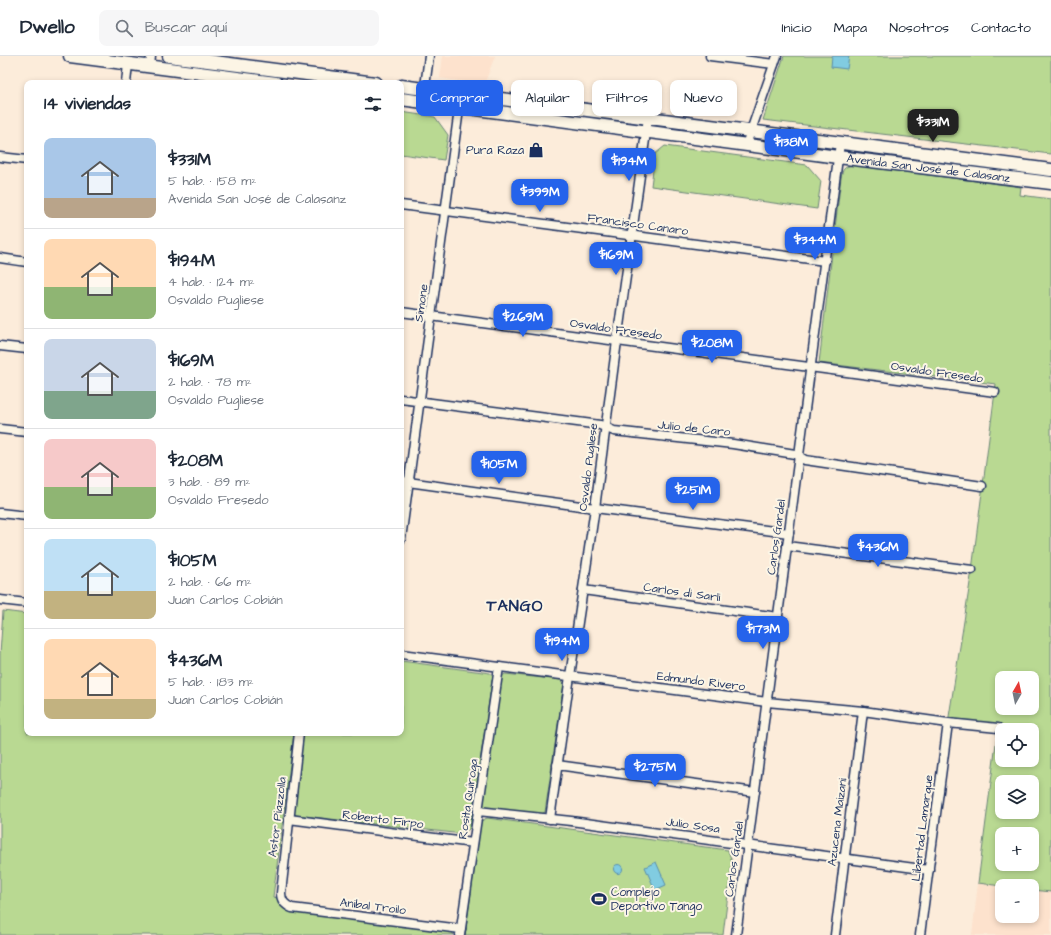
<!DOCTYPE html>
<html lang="es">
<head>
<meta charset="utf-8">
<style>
	body { margin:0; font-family:"Architects Daughter",sans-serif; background:#f6f6f7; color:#1f2937; height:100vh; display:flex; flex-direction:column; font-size:15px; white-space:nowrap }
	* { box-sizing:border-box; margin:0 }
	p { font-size:13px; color:#747a83 }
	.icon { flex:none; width:22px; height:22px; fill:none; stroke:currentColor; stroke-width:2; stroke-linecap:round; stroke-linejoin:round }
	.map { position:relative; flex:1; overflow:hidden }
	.panel { position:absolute; left:24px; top:24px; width:380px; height:656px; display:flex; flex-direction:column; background:#fff; border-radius:8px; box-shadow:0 2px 6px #0003 }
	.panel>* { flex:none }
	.banner { position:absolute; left:416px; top:24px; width:380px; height:36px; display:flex; gap:8px }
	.needle { width:26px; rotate:9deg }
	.tools { position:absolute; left:995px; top:615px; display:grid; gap:8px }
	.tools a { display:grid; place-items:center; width:44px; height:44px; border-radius:8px; background:#fff; box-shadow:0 2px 6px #0003; font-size:20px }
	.price { position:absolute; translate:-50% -34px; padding:0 9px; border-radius:8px; background:#2563eb; color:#fff; font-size:13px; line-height:26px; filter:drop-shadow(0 1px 2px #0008) }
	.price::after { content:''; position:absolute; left:50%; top:24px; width:12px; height:9px; margin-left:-6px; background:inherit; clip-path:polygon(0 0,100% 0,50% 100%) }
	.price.selected { background:#222; color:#fff }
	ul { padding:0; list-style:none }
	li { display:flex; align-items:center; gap:12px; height:100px; padding:0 20px }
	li+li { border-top:1px solid #e0e1e3 }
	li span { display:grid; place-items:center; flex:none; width:112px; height:80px; border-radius:8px; color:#555 }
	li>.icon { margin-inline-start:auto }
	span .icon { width:48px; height:48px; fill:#fffc; stroke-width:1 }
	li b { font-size:17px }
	h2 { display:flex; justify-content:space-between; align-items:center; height:48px; padding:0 20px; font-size:17px }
	.tag { padding:0 14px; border-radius:8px; background:#fff; box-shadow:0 2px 6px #0003; font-size:14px; line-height:36px }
	.tag.selected { background:#2563eb; color:#fff }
	header { display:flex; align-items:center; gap:24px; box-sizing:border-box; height:56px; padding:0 20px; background:#fff; border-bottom:1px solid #e0e1e3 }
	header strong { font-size:19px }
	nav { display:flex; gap:22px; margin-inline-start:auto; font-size:14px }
	.search { width:280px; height:36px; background:#f6f6f7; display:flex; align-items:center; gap:10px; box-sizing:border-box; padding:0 14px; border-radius:8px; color:#747a83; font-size:15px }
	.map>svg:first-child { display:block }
	.built { fill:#fde2cd }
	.green { fill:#b9d992; stroke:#6a8478; fill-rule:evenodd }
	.water { fill:#81cce1; stroke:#588dad }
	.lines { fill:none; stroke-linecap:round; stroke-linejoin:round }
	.minor-casing { stroke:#1b2f5e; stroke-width:11 }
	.secondary-casing { stroke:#1b2f5e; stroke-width:15 }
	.minor { stroke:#fcf5e5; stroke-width:8 }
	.secondary { stroke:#fcf5e5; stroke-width:12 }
	.labels { text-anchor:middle; stroke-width:4; stroke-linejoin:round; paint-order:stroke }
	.poi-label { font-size:12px; fill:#1b2f5e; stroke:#fcf5e5; text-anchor:end }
	.street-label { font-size:12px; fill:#1b2f5e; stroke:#fcf5e5 }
	.district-label { font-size:16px; font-weight:bold; letter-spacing:1px; fill:#1b2f5e; stroke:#fcf5e5 }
</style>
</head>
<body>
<header>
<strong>Dwello</strong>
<div class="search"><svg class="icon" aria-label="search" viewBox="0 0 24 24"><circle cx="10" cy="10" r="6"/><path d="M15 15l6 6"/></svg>Buscar aquí</div>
<nav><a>Inicio</a><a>Mapa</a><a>Nosotros</a><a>Contacto</a></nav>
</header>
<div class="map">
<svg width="1051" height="879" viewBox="0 0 1051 879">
	<rect width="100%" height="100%" fill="#fcecda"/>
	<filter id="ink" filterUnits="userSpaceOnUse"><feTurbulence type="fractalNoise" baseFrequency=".025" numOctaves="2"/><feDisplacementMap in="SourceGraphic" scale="8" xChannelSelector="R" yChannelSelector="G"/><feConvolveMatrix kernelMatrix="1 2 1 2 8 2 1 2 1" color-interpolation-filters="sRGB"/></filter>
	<g filter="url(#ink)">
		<g class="built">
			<path d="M443,0H495L484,29L440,22Z"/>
			<path d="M978,827L1002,830V860H1032V834L1051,836V879H972Z"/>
		</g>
		<g class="green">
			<path d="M784,0H1051V98L763,64Z"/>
			<path d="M401,56L435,61L448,79L444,104L401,98Z"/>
			<path d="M665,90L807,109L821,125L817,153L651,130L655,98Z"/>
			<path d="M853,109L1021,131L1020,139L1051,143V836L1032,834V830H1002L978,827L998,672L948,667L972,514L996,328L819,307L841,122C843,113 843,111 853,109ZM1002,622H1032V652H1002ZM1002,674H1032V704H1002ZM1002,726H1032V756H1002ZM1002,778H1032V808H1002Z"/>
			<path d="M3,555L27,558V677H294L273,841L278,842L281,849L451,875L454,879H0V598Z"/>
			<path d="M401,605L490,617L493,619L470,772L463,778L295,759L293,753L302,677H401Z"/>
			<path d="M505,618L562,624L564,628L545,756L540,759L483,751L482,747L502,620Z"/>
			<path d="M487,762L728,794L732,806L723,879H465L481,765Z"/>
		</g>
		<g class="water">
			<path d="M832,0H849L847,13L831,11Z"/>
			<path d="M656,806L666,829L655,834L645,811Z"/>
			<circle cx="618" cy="813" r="4.5"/>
		</g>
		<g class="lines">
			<g class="minor-casing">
				<g id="minor">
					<path d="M710,0L774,8"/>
					<path d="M150,10L151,0"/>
					<path d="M126,27L128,8"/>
					<path d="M423,46L429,0"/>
					<path d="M746,89L777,0"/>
					<path d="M0,101L27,104"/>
					<path d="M401,149L825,205"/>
					<path d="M0,202L27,206"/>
					<path d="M401,256L995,336"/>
					<path d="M0,290L27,293"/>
					<path d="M401,343L600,369L614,375L733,388L795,398L805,404L982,430"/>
					<path d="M0,373L27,376"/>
					<path d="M401,425L595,452L789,477"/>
					<path d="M0,457L27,460"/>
					<path d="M401,483L460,46"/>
					<path d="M787,490L972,514"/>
					<path d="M583,534L778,561"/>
					<path d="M0,544L27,547"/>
					<path d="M401,598L767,646L863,655L948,667L998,672"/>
					<path d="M299,677L281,837C281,845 285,849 292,852L461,873"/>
					<path d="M557,709L755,736"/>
					<path d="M478,755L571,765L929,814"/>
					<path d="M289,763L473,787"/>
					<path d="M550,763L570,620L595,452L617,285L648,62"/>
					<path d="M460,879L499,611"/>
					<path d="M736,879L840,87"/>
					<path d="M835,879L863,655"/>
					<path d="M920,879L948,667"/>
				</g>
			</g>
			<g class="secondary-casing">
				<g id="secondary">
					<path d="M70,0L276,27"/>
					<path d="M169,0L375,27"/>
					<path d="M401,30L1051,114"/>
					<path id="s1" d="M401,43L838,101L1051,127"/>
				</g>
			</g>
			<use href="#minor" class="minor"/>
			<use href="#secondary" class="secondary"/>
		</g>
	</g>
	<defs>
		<g id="shop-bare" transform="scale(1.2)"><path d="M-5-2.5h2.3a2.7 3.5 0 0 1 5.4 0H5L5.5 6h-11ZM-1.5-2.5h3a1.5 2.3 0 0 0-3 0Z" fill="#1b2f5e" stroke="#fcf5e5" stroke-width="2.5" paint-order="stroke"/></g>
		<g id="stadium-bare" transform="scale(1.2)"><path d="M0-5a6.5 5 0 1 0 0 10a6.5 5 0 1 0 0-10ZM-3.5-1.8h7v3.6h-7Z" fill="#1b2f5e" stroke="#fcf5e5" stroke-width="2.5" paint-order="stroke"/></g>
	</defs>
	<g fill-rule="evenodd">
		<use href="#shop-bare" x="536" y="94"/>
		<use href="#stadium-bare" x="599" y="843"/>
	</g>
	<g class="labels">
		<g class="poi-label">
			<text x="524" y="98">Pura Raza</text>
			<text x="611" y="840" text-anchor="start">Complejo<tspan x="611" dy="14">Deportivo Tango</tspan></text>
		</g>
		<g class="street-label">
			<text dy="4" stroke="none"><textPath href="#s1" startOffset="532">Avenida San José de Calasanz</textPath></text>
			<text transform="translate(638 168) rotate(8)" y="4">Francisco Canaro</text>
			<text transform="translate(421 247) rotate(-82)" y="4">Simone</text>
			<text transform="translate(616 273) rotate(8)" y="4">Osvaldo Fresedo</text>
			<text transform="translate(937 316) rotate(8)" y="4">Osvaldo Fresedo</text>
			<text transform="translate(694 372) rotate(6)" y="4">Julio de Caro</text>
			<text transform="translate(588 411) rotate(-83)" y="4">Osvaldo Pugliese</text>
			<text transform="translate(776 481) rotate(-82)" y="4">Carlos Gardel</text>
			<text transform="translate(682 536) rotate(8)" y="4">Carlos di Sarli</text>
			<text transform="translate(701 625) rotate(7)" y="4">Edmundo Rivero</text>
			<text transform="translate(468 743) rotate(-82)" y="4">Rosita Quiroga</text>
			<text transform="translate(277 761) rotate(-83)" y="4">Astor Piazzolla</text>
			<text transform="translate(383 763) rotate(7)" y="4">Roberto Firpo</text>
			<text transform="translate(837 766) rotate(-83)" y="4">Azucena Maizani</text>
			<text transform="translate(693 769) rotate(8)" y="4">Julio Sosa</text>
			<text transform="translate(922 772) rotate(-83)" y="4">Libertad Lamarque</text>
			<text transform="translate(734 803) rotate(-82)" y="4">Carlos Gardel</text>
			<text transform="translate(373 850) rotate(7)" y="4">Anibal Troilo</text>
		</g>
		<g class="district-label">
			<text x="515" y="555">TANGO</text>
		</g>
	</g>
</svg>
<div class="tools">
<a><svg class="needle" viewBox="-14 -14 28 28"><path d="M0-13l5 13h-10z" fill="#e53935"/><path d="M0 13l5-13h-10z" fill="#747a83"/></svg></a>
<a><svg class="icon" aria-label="locate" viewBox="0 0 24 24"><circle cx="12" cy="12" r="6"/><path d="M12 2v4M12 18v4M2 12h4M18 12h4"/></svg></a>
<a><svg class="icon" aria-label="layers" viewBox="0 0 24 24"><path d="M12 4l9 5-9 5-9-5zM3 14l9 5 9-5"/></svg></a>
<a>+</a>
<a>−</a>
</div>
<b class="price selected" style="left:933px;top:87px">$331M</b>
<b class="price" style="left:791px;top:107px">$138M</b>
<b class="price" style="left:629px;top:126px">$194M</b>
<b class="price" style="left:540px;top:157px">$399M</b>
<b class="price" style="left:815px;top:205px">$344M</b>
<b class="price" style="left:616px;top:220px">$169M</b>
<b class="price" style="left:523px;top:282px">$269M</b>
<b class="price" style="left:712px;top:308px">$208M</b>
<b class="price" style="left:499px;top:429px">$105M</b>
<b class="price" style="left:693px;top:455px">$251M</b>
<b class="price" style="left:878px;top:512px">$436M</b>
<b class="price" style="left:763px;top:594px">$173M</b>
<b class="price" style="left:562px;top:606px">$194M</b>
<b class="price" style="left:655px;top:732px">$275M</b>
<div class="banner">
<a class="tag selected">Comprar</a>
<a class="tag">Alquilar</a>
<a class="tag">Filtros</a>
<a class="tag">Nuevo</a>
</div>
<section class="panel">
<h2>14 viviendas<svg class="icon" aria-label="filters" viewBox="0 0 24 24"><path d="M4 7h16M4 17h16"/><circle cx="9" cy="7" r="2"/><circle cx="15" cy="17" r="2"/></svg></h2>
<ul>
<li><span style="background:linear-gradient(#a9c7e8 75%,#b9a48a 0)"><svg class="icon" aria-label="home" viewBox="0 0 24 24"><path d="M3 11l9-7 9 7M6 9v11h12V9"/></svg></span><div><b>$331M</b><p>5 hab. · 158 m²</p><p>Avenida San José de Calasanz</p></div></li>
<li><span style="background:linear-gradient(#ffd9b3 60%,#8fb573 0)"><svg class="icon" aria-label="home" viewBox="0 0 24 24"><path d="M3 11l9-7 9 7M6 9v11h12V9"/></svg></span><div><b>$194M</b><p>4 hab. · 124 m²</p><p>Osvaldo Pugliese</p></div></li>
<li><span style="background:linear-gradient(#c9d6e8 65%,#7fa58c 0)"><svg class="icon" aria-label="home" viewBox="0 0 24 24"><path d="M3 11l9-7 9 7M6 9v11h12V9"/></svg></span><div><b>$169M</b><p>2 hab. · 78 m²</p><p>Osvaldo Pugliese</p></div></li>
<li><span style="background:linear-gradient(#f6c9c9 60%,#8fb573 0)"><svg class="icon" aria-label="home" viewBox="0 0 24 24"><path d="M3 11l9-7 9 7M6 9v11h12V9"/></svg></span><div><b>$208M</b><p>3 hab. · 89 m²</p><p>Osvaldo Fresedo</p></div></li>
<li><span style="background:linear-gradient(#bfe0f5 65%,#c2b280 0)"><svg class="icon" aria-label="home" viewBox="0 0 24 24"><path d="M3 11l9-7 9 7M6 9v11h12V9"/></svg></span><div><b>$105M</b><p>2 hab. · 66 m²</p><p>Juan Carlos Cobián</p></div></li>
<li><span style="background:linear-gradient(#ffd9b3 75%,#c2b280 0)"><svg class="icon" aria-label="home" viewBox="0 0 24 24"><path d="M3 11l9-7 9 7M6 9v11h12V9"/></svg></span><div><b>$436M</b><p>5 hab. · 183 m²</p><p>Juan Carlos Cobián</p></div></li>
</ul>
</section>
</div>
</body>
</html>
